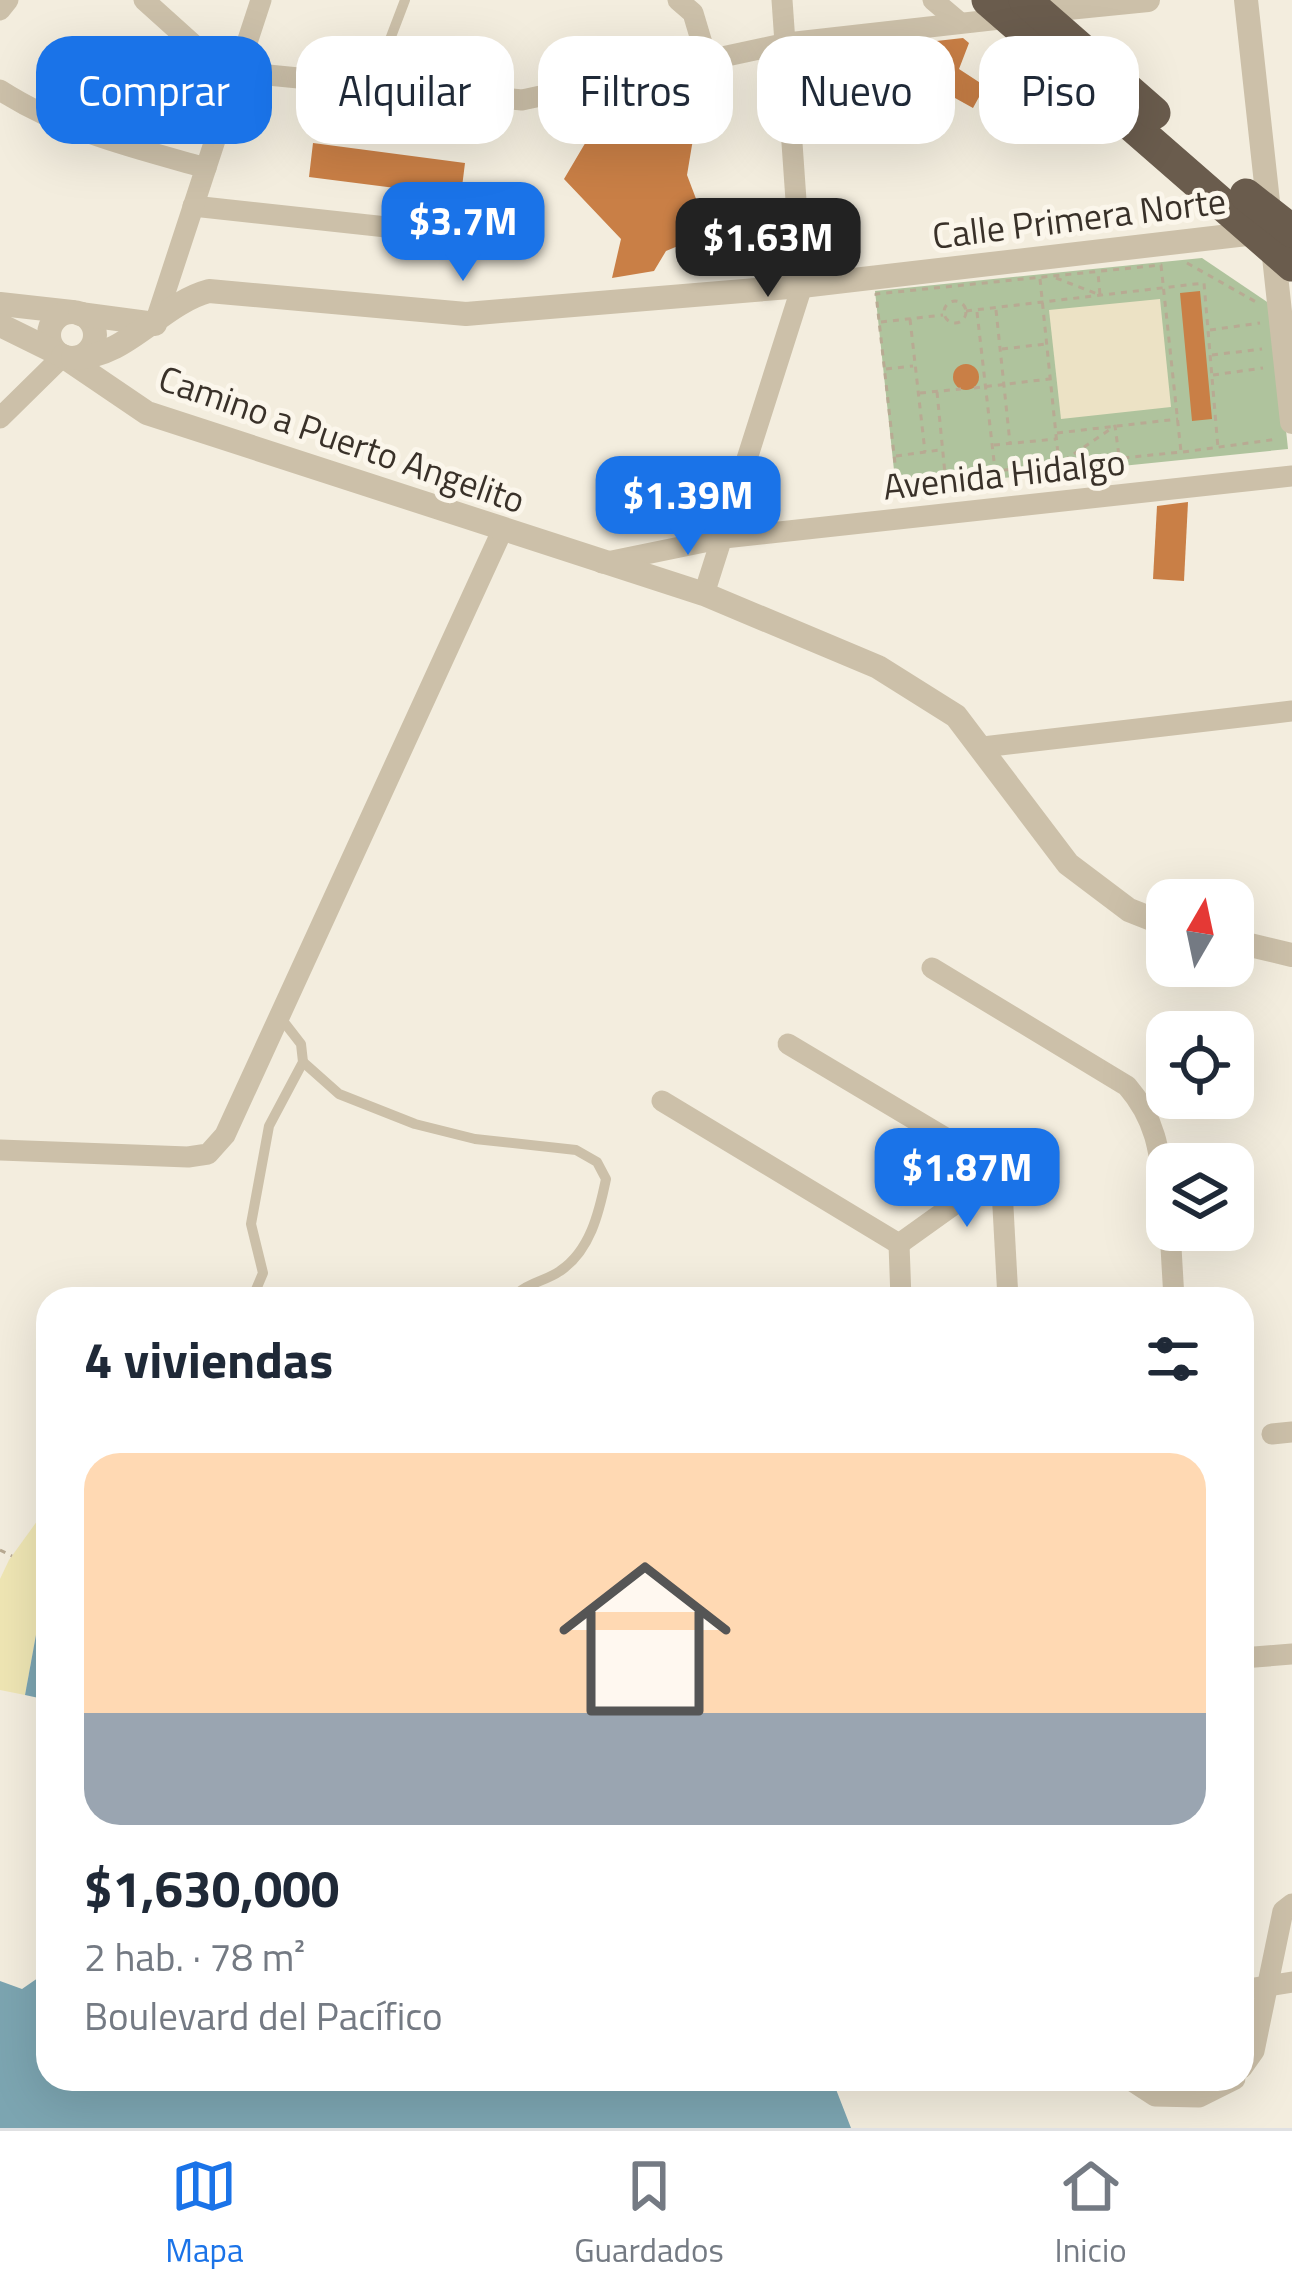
<!DOCTYPE html>
<html lang="es">
<head>
<meta charset="utf-8">
<style>
	body { margin:0; font-family:"Titillium Web",sans-serif; background:#f2f2f3; color:#1f2937; height:100vh; display:flex; flex-direction:column; font-size:45px; white-space:nowrap }
	* { box-sizing:border-box; margin:0 }
	p { font-size:39px; color:#747a83 }
	.icon { flex:none; width:66px; height:66px; fill:none; stroke:currentColor; stroke-width:2; stroke-linecap:round; stroke-linejoin:round }
	.map { position:relative; flex:1; overflow:hidden }
	.drawer { position:absolute; left:36px; top:1287px; width:1218px; height:804px; display:flex; flex-direction:column; background:#fff; border-radius:36px; box-shadow:0 12px 48px #0002 }
	.drawer>* { flex:none }
	.banner { position:absolute; left:36px; top:36px; width:1221px; height:108px; display:flex; gap:24px }
	.needle { width:78px; rotate:9deg }
	.controls { position:absolute; left:1146px; top:879px; display:grid; gap:24px }
	.controls a { display:grid; place-items:center; width:108px; height:108px; border-radius:24px; background:#fff; box-shadow:0 12px 48px #0002; font-size:60px }
	.price { position:absolute; translate:-50% -102px; padding:0 27px; border-radius:24px; background:#1a73e8; color:#fff; font-size:39px; line-height:78px; filter:drop-shadow(0 3px 6px #0008) }
	.price::after { content:''; position:absolute; left:50%; top:72px; width:36px; height:27px; margin-left:-18px; background:inherit; clip-path:polygon(0 0,100% 0,50% 100%) }
	.price.current { background:#222; color:#fff }
	ul { padding:0; list-style:none }
	li { display:grid; align-content:center; gap:24px; height:636px; padding:0 48px }
	li+li { border-top:3px solid #e0e1e3 }
	li span { display:grid; place-items:center; height:372px; border-radius:36px; color:#555 }
	li>.icon { margin-inline-start:auto }
	span .icon { width:216px; height:216px; fill:#fffc; stroke-width:1 }
	li b { font-size:51px }
	h2 { display:flex; justify-content:space-between; align-items:center; height:144px; padding:0 48px; font-size:51px }
	.chip { padding:0 42px; border-radius:36px; background:#fff; box-shadow:0 12px 48px #0002; font-size:42px; line-height:108px }
	.chip.current { background:#1a73e8; color:#fff }
	.tab-bar { display:flex; justify-content:space-around; align-items:center; height:168px; border-top:3px solid #e0e1e3; background:#fff; font-size:33px; color:#747a83 }
	.tab-bar a { display:grid; justify-items:center; gap:6px }
	.tab-bar .current { color:#1a73e8 }
	.map>svg:first-child { display:block }
	.green { fill:#afc39d }
	.sand { fill:#efe6b4 }
	.plaza { fill:#ece2c5 }
	.water { fill:#7ca5b1 }
	.building { fill:#c97f46 }
	.lines { fill:none; stroke-linecap:round; stroke-linejoin:round }
	.path { stroke:#b8aa93; stroke-width:3; stroke-dasharray:6 6; stroke-linecap:butt }
	.service { stroke:#ccc0a9; stroke-width:10 }
	.minor { stroke:#ccc0a9; stroke-width:21 }
	.tertiary { stroke:#ccc0a9; stroke-width:24 }
	.trunk { stroke:#6a5c4d; stroke-width:33 }
	.labels { text-anchor:middle; stroke-width:10; stroke-linejoin:round; paint-order:stroke }
	.street-label { font-size:36px; fill:#393129; stroke:#fbf6eb }
</style>
</head>
<body>
<div class="map">
<svg width="1292" height="2128" viewBox="0 0 1292 2128">
	<rect width="100%" height="100%" fill="#f3edde"/>
	<path class="green" d="M1202,258L1273,306L1288,449L896,489L875,291Z"/>
	<path class="sand" d="M48,1506V1591L42,1602L25,1695L0,1690V1579L9,1560Z"/>
	<path class="plaza" d="M1160,299L1171,407L1061,419L1049,310Z"/>
	<g class="water">
		<path d="M48,1591V1700L25,1695L42,1602Z"/>
		<path d="M48,1971V2079H832L851,2128H0V1981L22,1989Z"/>
	</g>
	<g class="building">
		<path d="M963,38L969,43L959,69L985,86L973,108L946,93L948,87L931,77L930,67L904,69L896,64L897,58L888,57L892,46Z"/>
		<path d="M675,82L681,103L707,98L692,145L687,175L698,204L724,239L690,241L666,251L654,271L612,278L621,239L564,179L613,96L635,91L644,96L649,88Z"/>
		<path d="M313,143L465,163L459,211L409,205L411,190L309,177Z"/>
		<path d="M1200,291L1212,419L1192,421L1180,293Z"/>
		<circle cx="966" cy="377" r="13"/>
		<path d="M1188,502L1184,581L1153,579L1157,506Z"/>
	</g>
	<g class="lines">
		<g class="path">
			<path d="M1187,263L1256,302"/>
			<path d="M1161,265L1181,452L897,481L876,294Z"/>
			<path d="M1056,278L1100,295L1098,273"/>
			<path d="M1040,279L1059,464L1115,426L1119,456"/>
			<circle cx="955" cy="312" r="11"/>
			<path d="M996,310L1010,443"/>
			<path d="M966,311L1204,283L1218,448"/>
			<path d="M977,312L995,470"/>
			<path d="M910,319L925,452"/>
			<path d="M881,322L943,315"/>
			<path d="M1210,330L1260,323"/>
			<path d="M1002,349L1046,344"/>
			<path d="M1212,355L1262,349"/>
			<path d="M886,369L913,366"/>
			<path d="M1213,375L1263,368"/>
			<path d="M974,388L1049,379"/>
			<path d="M937,392L945,474"/>
			<path d="M920,393L961,389"/>
			<path d="M1057,433L1178,419"/>
			<path d="M994,445L1056,439"/>
			<path d="M1183,452L1278,439"/>
			<path d="M896,456L940,450"/>
			<path d="M0,1550L12,1556"/>
		</g>
		<g class="service">
			<path d="M373,84L405,0"/>
			<path d="M303,1062L339,1094L415,1124L475,1139L576,1150L597,1162L606,1179C599,1213 590,1251 560,1271C546,1281 530,1282 518,1293L519,1299"/>
			<path d="M252,1299L263,1273L251,1224L269,1126L303,1062L301,1044L280,1017"/>
		</g>
		<g class="minor">
			<path d="M144,0L234,81"/>
			<path d="M678,0L693,13L707,60"/>
			<path d="M933,0L959,22"/>
			<path d="M0,10L8,0"/>
			<path d="M237,72L522,100L787,43L1009,18"/>
			<path d="M0,90C64,131 134,148 206,168"/>
			<path d="M193,206L451,234"/>
			<path d="M155,323L261,0"/>
			<path d="M0,418L63,356"/>
			<path d="M602,563L724,538L1292,476"/>
			<path d="M704,594L802,286L782,0"/>
			<path d="M983,747L1292,711"/>
			<path d="M932,968L1127,1086C1161,1125 1160,1163 1167,1213"/>
			<path d="M788,1044L1001,1171"/>
			<path d="M662,1101L899,1244"/>
			<path d="M0,1150L188,1157L208,1154L225,1135L502,531"/>
			<path d="M1001,1171L1008,1299"/>
			<path d="M1170,1230L1174,1299"/>
			<path d="M899,1244L1001,1171"/>
			<path d="M899,1244L901,1299"/>
			<path d="M1272,1434L1292,1432"/>
			<path d="M1242,1658L1292,1654"/>
			<path d="M1242,1990L1292,1982"/>
			<path d="M1242,2068L1254,2051L1283,1911L1292,1904"/>
			<path d="M1129,2079L1155,2096L1199,2097L1235,2079"/>
		</g>
		<g class="tertiary">
			<path d="M1246,0L1292,422"/>
			<path d="M1038,11L1148,0"/>
			<path d="M0,304L72,312"/>
			<circle cx="72" cy="335" r="23"/>
			<path d="M80,314L155,324"/>
			<path d="M0,325L57,353"/>
			<path d="M63,356L147,413L704,594L878,667L956,716L1068,864L1129,910L1167,925"/>
			<path d="M73,358C127,358 160,304 209,291L466,314L802,286L1264,232"/>
			<path d="M1233,941L1292,955"/>
		</g>
		<g class="trunk">
			<path d="M988,0L1292,265"/>
			<path d="M1025,0L1154,113"/>
			<path d="M1246,195L1292,231"/>
		</g>
	</g>
	<g class="labels">
		<g class="street-label">
			<text transform="translate(1079 218) rotate(-7)" y="13">Calle Primera Norte</text>
			<text transform="translate(342 439) rotate(19)" y="13">Camino a Puerto Angelito</text>
			<text transform="translate(1004 474) rotate(-6)" y="13">Avenida Hidalgo</text>
		</g>
	</g>
</svg>
<div class="controls">
<a><svg class="needle" viewBox="-14 -14 28 28"><path d="M0-13l5 13h-10z" fill="#e53935"/><path d="M0 13l5-13h-10z" fill="#747a83"/></svg></a>
<a><svg class="icon" aria-label="locate" viewBox="0 0 24 24"><circle cx="12" cy="12" r="6"/><path d="M12 2v4M12 18v4M2 12h4M18 12h4"/></svg></a>
<a><svg class="icon" aria-label="layers" viewBox="0 0 24 24"><path d="M12 4l9 5-9 5-9-5zM3 14l9 5 9-5"/></svg></a>
</div>
<b class="price" style="left:463px;top:284px">$3.7M</b>
<b class="price current" style="left:768px;top:300px">$1.63M</b>
<b class="price" style="left:688px;top:558px">$1.39M</b>
<b class="price" style="left:967px;top:1230px">$1.87M</b>
<div class="banner">
<a class="chip current">Comprar</a>
<a class="chip">Alquilar</a>
<a class="chip">Filtros</a>
<a class="chip">Nuevo</a>
<a class="chip">Piso</a>
</div>
<section class="drawer">
<h2>4 viviendas<svg class="icon" aria-label="filters" viewBox="0 0 24 24"><path d="M4 7h16M4 17h16"/><circle cx="9" cy="7" r="2"/><circle cx="15" cy="17" r="2"/></svg></h2>
<ul>
<li><span style="background:linear-gradient(#ffd9b3 70%,#9aa5b1 0)"><svg class="icon" aria-label="home" viewBox="0 0 24 24"><path d="M3 11l9-7 9 7M6 9v11h12V9"/></svg></span><div><b>$1,630,000</b><p>2 hab. · 78 m²</p><p>Boulevard del Pacífico</p></div></li>
</ul>
</section>
</div>
<nav class="tab-bar">
<a class="current"><svg class="icon" aria-label="map" viewBox="0 0 24 24"><path d="M3 6l6-2 6 2 6-2v14l-6 2-6-2-6 2zM9 4v14M15 6v14"/></svg>Mapa</a>
<a><svg class="icon" aria-label="saved" viewBox="0 0 24 24"><path d="M7 4h10v16l-5-4-5 4z"/></svg>Guardados</a>
<a><svg class="icon" aria-label="home" viewBox="0 0 24 24"><path d="M3 11l9-7 9 7M6 9v11h12V9"/></svg>Inicio</a>
</nav>
</body>
</html>
